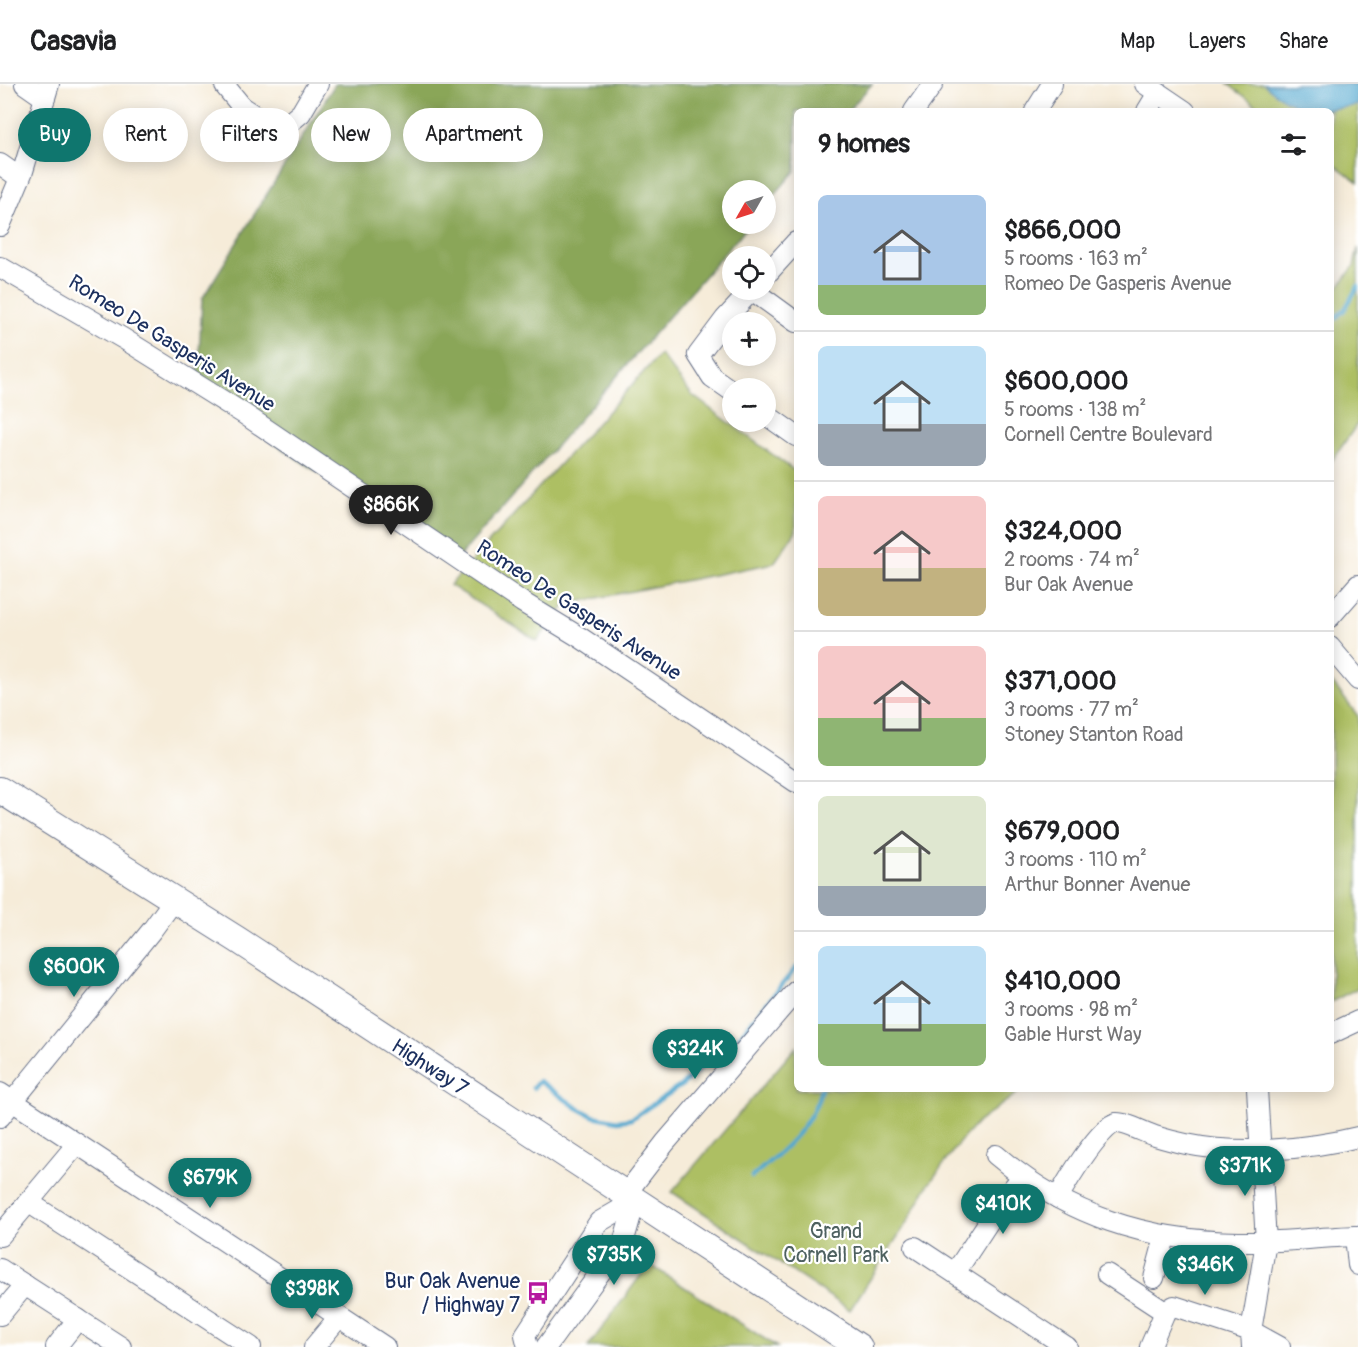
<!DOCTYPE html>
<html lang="en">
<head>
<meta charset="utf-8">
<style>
	body { margin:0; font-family:Pangolin,sans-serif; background:#f6f6f6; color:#202124; height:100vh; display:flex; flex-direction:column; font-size:22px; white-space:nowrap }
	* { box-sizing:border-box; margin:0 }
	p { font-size:20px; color:#757577 }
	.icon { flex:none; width:33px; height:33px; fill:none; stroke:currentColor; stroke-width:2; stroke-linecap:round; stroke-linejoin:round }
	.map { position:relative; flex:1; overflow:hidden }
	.details { position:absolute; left:794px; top:24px; width:540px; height:984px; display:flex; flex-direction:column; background:#fff; border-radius:9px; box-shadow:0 3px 15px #0003 }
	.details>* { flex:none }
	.guide { position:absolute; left:18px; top:24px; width:570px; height:54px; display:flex; gap:12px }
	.needle { width:39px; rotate:231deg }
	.buttons { position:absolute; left:722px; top:96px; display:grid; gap:12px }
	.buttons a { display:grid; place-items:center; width:54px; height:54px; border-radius:50%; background:#fff; box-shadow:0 3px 15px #0003; font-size:30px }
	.price { position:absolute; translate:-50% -51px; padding:0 14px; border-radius:21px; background:#0f766e; color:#fff; font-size:20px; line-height:39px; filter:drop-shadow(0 2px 3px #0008) }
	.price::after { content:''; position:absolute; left:50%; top:36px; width:18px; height:14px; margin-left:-9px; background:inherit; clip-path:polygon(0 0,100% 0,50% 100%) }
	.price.current { background:#222; color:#fff }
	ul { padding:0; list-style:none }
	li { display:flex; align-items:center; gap:18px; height:150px; padding:0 24px }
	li+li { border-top:2px solid #e0e0e0 }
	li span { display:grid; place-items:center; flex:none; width:168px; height:120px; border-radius:9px; color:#555 }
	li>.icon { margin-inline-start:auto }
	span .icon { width:72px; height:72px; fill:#fffc; stroke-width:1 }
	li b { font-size:26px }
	h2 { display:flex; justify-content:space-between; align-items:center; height:72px; padding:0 24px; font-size:26px }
	.chip { padding:0 21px; border-radius:27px; background:#fff; box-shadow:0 3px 15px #0003; font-size:21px; line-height:54px }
	.chip.current { background:#0f766e; color:#fff }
	header { display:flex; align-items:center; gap:36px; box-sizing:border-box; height:84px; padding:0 30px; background:#fff; border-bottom:2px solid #e0e0e0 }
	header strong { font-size:28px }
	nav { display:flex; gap:33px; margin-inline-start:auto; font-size:21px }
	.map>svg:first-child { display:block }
	.green { fill:#adbf63; stroke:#647760; stroke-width:1.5 }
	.forest { fill:#8aa659; stroke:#526a5c; stroke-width:1.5 }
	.water { fill:#52a8cf; stroke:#366c96; stroke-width:1.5 }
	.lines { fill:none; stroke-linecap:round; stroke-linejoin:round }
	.stream { stroke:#52a8cf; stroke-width:4.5 }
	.minor-casing { stroke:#687189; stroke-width:22 }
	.major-casing { stroke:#687189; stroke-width:28 }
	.minor { stroke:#fff; stroke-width:20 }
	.major { stroke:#fff; stroke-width:26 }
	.labels { text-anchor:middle; stroke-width:4.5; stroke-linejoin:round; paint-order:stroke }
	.street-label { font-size:21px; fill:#1b2f5e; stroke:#fff }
	.park-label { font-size:21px; fill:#4e6160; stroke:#fff }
	.poi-label { font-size:21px; fill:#1b2f5e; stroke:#fff; text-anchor:end }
</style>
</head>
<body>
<header>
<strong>Casavia</strong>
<nav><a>Map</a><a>Layers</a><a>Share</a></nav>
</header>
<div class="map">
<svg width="1358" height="1263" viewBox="0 0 1358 1263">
	<rect width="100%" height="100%" fill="#fff"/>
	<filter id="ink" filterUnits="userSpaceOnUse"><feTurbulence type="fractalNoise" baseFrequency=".0167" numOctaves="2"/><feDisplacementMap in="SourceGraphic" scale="12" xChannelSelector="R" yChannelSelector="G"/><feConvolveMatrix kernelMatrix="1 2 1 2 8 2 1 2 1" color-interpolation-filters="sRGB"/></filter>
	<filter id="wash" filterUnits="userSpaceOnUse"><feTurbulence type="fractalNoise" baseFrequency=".008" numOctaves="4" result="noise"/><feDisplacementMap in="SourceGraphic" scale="24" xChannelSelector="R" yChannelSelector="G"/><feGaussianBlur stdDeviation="1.35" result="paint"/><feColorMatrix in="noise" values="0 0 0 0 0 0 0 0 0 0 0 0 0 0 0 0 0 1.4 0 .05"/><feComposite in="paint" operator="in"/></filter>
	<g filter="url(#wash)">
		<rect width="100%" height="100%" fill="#f6ecd9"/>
		<g class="green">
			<path d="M1228,0H1358V98L1331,78L1330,27H1264Z"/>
			<path d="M1358,164V339L1331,378V213L1354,182Z"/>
			<path d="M660,270L692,311L796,388V447L774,479L567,520L537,557L450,501Z"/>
			<path d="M1331,597L1358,632V904L1331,918Z"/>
			<path d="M796,963V1005H1023L978,1038L958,1060L929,1100L906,1140L850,1226L672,1108Z"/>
			<path d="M649,1180L777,1263H588Z"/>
		</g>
		<path class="forest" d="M335,0H872L848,27H796V86L765,122V106H732V140H750L454,479L197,308L202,215Z"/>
		<path class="water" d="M1264,0H1358V21C1316,28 1297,30 1264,0Z"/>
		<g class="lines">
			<g class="stream">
				<path d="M1330,239L1345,225L1358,202"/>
				<path d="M533,1004L539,997L576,1023L593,1032L618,1037L631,1035L682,1001L700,985L713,969L723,962L735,958L796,884"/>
				<path d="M752,1093C780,1068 813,1043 821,1005"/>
			</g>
		</g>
	</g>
	<g filter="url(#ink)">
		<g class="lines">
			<g class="minor-casing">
				<g id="minor">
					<path d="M25,0L45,14"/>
					<path d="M1145,0L1185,27"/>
					<path d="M225,2L243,24L273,43L288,40L301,29L318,0"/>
					<path d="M914,27L933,0"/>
					<path d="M1035,27L1052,0"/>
					<path d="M1147,27L1158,9"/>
					<path d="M0,80L20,94"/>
					<path d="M0,142L23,87L49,0"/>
					<path d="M0,183L124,255L244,330L522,518L581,554L796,698"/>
					<path d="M765,192L796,158"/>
					<path d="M752,206L796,238"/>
					<path d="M732,307L712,293L698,271L725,235L752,206"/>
					<path d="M765,330L796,352"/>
					<path d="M1330,533L1358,501"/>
					<path d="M1330,563L1358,596"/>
					<path d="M1330,950L1358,937"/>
					<path d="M0,1009L385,1263"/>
					<path d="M0,1033L152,846L174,816"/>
					<path d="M996,1071C1067,1132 1147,1157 1239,1158C1279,1159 1318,1153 1358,1152"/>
					<path d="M625,1111L665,1059L796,907"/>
					<path d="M1058,1114C1066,1099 1100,1042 1116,1039C1125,1038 1145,1049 1155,1052C1165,1055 1176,1058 1186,1060C1238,1071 1306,1066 1358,1053"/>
					<path d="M28,1118L251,1263"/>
					<path d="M0,1152L77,1060"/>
					<path d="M1355,1152L1358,1181"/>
					<path d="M915,1163L1067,1263"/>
					<path d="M0,1185L121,1263"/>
					<path d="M955,1189L1003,1116L1022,1093"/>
					<path d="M1107,1190L1165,1228"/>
					<path d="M1154,1194L1165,1153"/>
					<path d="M0,1231L25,1201"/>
					<path d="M56,1263L78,1235"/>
					<path d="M314,1263L339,1233"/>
					<path d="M528,1263L525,1251L599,1138L635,1117"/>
					<path d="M546,1263L624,1156L635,1117"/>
					<path d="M1150,1263L1165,1228L1174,1222L1251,1247L1280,1263"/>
					<path d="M1252,1263L1251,1247L1266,1158L1257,1005"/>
				</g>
			</g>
			<g class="major-casing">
				<path id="major" d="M0,706L238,856L859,1263"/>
			</g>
			<use href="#minor" class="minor"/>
			<use href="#major" class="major"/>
		</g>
	</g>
	<defs>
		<g id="bus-bare" transform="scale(1.8)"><path d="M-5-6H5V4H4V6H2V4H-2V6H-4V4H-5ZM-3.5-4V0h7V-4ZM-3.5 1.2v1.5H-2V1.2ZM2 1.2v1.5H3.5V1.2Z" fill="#b5179e" stroke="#fff" stroke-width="2.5" paint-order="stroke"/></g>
	</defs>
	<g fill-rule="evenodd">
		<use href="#bus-bare" x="538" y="1209"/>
	</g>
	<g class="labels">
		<g class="street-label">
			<text transform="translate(172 259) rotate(32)" y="7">Romeo De Gasperis Avenue</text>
			<text transform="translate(579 526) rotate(33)" y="7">Romeo De Gasperis Avenue</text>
			<text transform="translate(430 983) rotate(33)" y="7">Highway 7</text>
		</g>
		<g class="park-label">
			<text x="836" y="1154">Grand<tspan x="836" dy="24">Cornell Park</tspan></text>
		</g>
		<g class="poi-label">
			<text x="520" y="1204">Bur Oak Avenue<tspan x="520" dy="24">/ Highway 7</tspan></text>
		</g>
	</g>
</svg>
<div class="buttons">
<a><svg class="needle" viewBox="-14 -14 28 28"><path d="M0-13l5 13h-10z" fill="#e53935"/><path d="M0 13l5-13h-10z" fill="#757577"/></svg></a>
<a><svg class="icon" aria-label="locate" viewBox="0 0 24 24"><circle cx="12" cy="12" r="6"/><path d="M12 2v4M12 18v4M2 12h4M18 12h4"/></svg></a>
<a>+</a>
<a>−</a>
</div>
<b class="price current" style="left:391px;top:452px">$866K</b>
<b class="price" style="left:74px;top:914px">$600K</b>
<b class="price" style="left:695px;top:996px">$324K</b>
<b class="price" style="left:1245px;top:1113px">$371K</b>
<b class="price" style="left:210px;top:1125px">$679K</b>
<b class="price" style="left:1003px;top:1151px">$410K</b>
<b class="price" style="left:614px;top:1202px">$735K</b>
<b class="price" style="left:1205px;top:1212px">$346K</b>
<b class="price" style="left:312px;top:1236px">$398K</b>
<div class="guide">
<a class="chip current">Buy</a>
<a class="chip">Rent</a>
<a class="chip">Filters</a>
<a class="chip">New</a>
<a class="chip">Apartment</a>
</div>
<section class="details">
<h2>9 homes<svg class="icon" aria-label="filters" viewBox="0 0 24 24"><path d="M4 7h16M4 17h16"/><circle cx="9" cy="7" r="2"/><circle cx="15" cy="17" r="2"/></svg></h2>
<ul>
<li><span style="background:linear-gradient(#a9c7e8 75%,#8fb573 0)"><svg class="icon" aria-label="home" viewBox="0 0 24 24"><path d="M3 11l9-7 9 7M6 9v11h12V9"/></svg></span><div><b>$866,000</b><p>5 rooms · 163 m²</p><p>Romeo De Gasperis Avenue</p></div></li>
<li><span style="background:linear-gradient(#bfe0f5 65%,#9aa5b1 0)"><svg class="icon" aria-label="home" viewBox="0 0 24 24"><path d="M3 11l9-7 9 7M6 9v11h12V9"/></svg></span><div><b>$600,000</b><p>5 rooms · 138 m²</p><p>Cornell Centre Boulevard</p></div></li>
<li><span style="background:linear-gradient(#f6c9c9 60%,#c2b280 0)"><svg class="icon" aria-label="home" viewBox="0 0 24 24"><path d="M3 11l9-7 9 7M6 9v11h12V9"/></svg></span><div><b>$324,000</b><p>2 rooms · 74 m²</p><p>Bur Oak Avenue</p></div></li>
<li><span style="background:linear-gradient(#f6c9c9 60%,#8fb573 0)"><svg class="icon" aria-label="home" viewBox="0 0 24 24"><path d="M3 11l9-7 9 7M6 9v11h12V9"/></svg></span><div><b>$371,000</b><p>3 rooms · 77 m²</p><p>Stoney Stanton Road</p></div></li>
<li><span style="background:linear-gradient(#dfe7d0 75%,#9aa5b1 0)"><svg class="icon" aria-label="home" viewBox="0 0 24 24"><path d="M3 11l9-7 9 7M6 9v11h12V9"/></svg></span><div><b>$679,000</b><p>3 rooms · 110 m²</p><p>Arthur Bonner Avenue</p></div></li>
<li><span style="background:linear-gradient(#bfe0f5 65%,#8fb573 0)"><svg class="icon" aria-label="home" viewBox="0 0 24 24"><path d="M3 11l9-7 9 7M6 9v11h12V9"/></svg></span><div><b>$410,000</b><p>3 rooms · 98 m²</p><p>Gable Hurst Way</p></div></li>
</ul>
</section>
</div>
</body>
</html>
